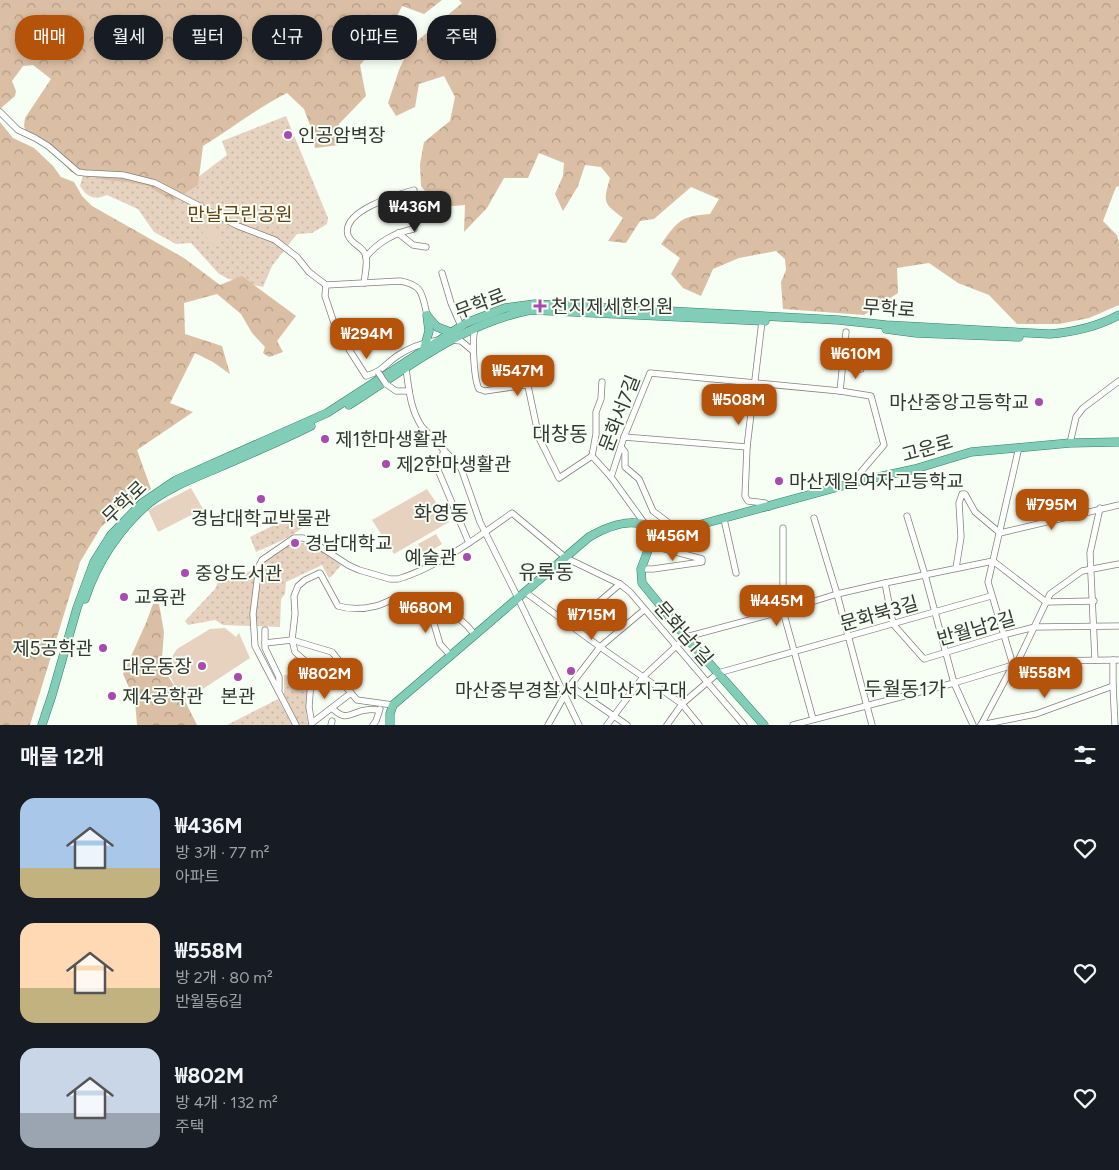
<!DOCTYPE html>
<html lang="ko">
<head>
<meta charset="utf-8">
<style>
	body { margin:0; font-family:Figtree,"Noto Sans KR",sans-serif; background:#242831; color:#f1f3f6; height:100vh; display:flex; flex-direction:column; font-size:19px; white-space:nowrap }
	* { box-sizing:border-box; margin:0 }
	p { font-size:16px; color:#9ea1a6 }
	.icon { flex:none; width:28px; height:28px; fill:none; stroke:currentColor; stroke-width:2; stroke-linecap:round; stroke-linejoin:round }
	.map { position:relative; height:725px; overflow:hidden }
	.details { display:flex; flex-direction:column; background:#171b24; flex:1 }
	.details>* { flex:none }
	.hud { position:absolute; left:15px; top:15px; width:500px; height:45px; display:flex; gap:10px }
	.price { position:absolute; translate:-50% -42px; padding:0 11px; border-radius:10px; background:#b45309; color:#fff; font-size:16px; line-height:32px; filter:drop-shadow(0 1px 2px #0008) }
	.price::after { content:''; position:absolute; left:50%; top:30px; width:15px; height:11px; margin-left:-8px; background:inherit; clip-path:polygon(0 0,100% 0,50% 100%) }
	.price.active { background:#222; color:#fff }
	ul { padding:0; list-style:none }
	li { display:flex; align-items:center; gap:15px; height:125px; padding:0 20px }
	li span { display:grid; place-items:center; flex:none; width:140px; height:100px; border-radius:15px; color:#555 }
	li>.icon { margin-inline-start:auto }
	span .icon { width:60px; height:60px; fill:#fffc; stroke-width:1 }
	li b { font-size:21px }
	h2 { display:flex; justify-content:space-between; align-items:center; height:60px; padding:0 20px; font-size:21px }
	.tag { padding:0 18px; border-radius:20px; background:#171b24; box-shadow:0 2px 8px #0003; font-size:18px; line-height:45px }
	.tag.active { background:#b45309; color:#fff }
	.map>svg:first-child { display:block }
	.grass { fill:url(#grass-dots) }
	.forest { fill:url(#forest-crowns) }
	.pitch { fill:#e6d2bf }
	.lines { fill:none; stroke-linecap:round; stroke-linejoin:round }
	.minor-casing { stroke:#7e857b; stroke-width:7 }
	.major-casing { stroke:#30836b; stroke-width:9 }
	.minor { stroke:#fff; stroke-width:5.5 }
	.major { stroke:#82cdb8; stroke-width:8 }
	.minor-bridge-casing { stroke:#7e857b; stroke-width:7; stroke-linecap:butt }
	.minor-bridge { stroke:#fff; stroke-width:5.5 }
	.poi-dot { fill:#a94ab2; stroke:#f7fef3; stroke-width:2 }
	.labels { text-anchor:middle; stroke-width:4; stroke-linejoin:round; paint-order:stroke }
	.poi-label { font-size:19px; fill:#353733; stroke:#f7fef3; text-anchor:start }
	.park-label { font-size:19px; fill:#654013; stroke:#f7fef3 }
	.street-label { font-size:19px; fill:#353733; stroke:#f7fef3 }
	.neighbourhood-label { font-size:20px; fill:#353733; stroke:#f7fef3 }
</style>
</head>
<body>
<div class="map">
<svg width="1119" height="725" viewBox="0 0 1119 725">
	<defs>
		<pattern id="grass-dots" width="8" height="8" patternUnits="userSpaceOnUse" patternTransform="scale(1.25)"><rect width="8" height="8" fill="#e6d2bf"/><path d="M2 2h.1M6 6h.1" fill="none" stroke="#c6b5a5" stroke-width="1.8" stroke-linecap="round"/></pattern>
		<pattern id="forest-crowns" width="20" height="18" patternUnits="userSpaceOnUse" patternTransform="scale(1.25)"><rect width="20" height="18" fill="#dabfa4"/><path d="M2 6a3 3 0 1 1 6 0M12 15a3 3 0 1 1 6 0" fill="none" stroke="#b29c86"/></pattern>
	</defs>
	<rect width="100%" height="100%" fill="#f7fef3"/>
	<g class="grass">
		<path d="M286,116L328,218L327,224L312,233L297,234L272,266L263,287L229,279L219,274L191,243L176,244L154,232L138,209L107,195C94,200 88,198 80,186L83,175L97,174L116,181L132,180L172,197L227,155L222,141Z"/>
		<path d="M303,511L310,512L313,517C299,535 276,543 256,552L250,537Z"/>
		<path d="M309,542L341,565L332,576L329,578L322,565L286,582L285,594L281,599L280,627L223,625L215,620L188,625L185,621L215,589L218,582C228,576 230,580 238,578C246,575 250,568 260,569L263,563L290,545Z"/>
		<path d="M296,655L305,663L308,672L306,713L308,725H299L284,695V675L294,674L295,667L293,659Z"/>
		<path d="M278,699L292,725H227Z"/>
	</g>
	<g class="forest">
		<path d="M0,0H442L424,14L402,6L389,33L360,65L366,96L339,124V145L315,148L311,128L304,109L287,93C257,108 231,129 203,146L198,185L173,201L147,186L127,182L106,180L71,172L55,153L26,133L24,126L25,118L51,79L33,65L23,66L12,81L16,91L15,96L0,109Z"/>
		<path d="M459,0H1119V186L1116,187L1103,221L1117,235L1119,243V305L1089,318L1059,324H1017L989,295L958,283L929,263L897,268L898,293L864,315L783,309L781,282L786,270L785,259L776,251L739,258L713,269L701,296L683,288L671,274L680,258L661,244C678,221 680,216 710,214L719,199L691,187L654,219L640,221L626,243L608,241L623,218C603,203 603,203 610,178L601,167L585,165L578,186L563,211L555,194L563,176L564,163L539,153L528,178H504L487,208L464,232L465,205L438,207L421,186L420,164L424,142L450,121L455,97L444,76L419,84L415,107L396,116L388,103L399,70L409,48L462,3Z"/>
		<path d="M0,122L13,138L34,148L53,166L61,177L74,182L82,196L92,206L184,258L220,285L242,276L296,316L277,341L283,352L269,357L263,353L265,347L252,333L241,314L217,294L184,303L185,334L222,346L230,374L213,362L195,353L170,403L193,412L137,450L151,489L127,505L101,527L80,562L30,725H0Z"/>
		<path d="M153,604H159L164,632L162,658L167,675L186,703L197,725H137L135,701L123,674L146,623Z"/>
	</g>
	<g class="pitch">
		<path d="M212,223L223,237L213,245L202,232Z"/>
		<path d="M191,488L203,509L158,532L148,510Z"/>
		<path d="M427,489L449,522L394,554L372,520Z"/>
		<path d="M436,534L442,544L424,555L418,544Z"/>
		<path d="M416,546L420,552L409,559L405,553Z"/>
		<path d="M225,628L236,637L239,633L250,658L183,702L167,670L168,663L177,649L210,629Z"/>
	</g>
	<g class="lines">
		<g class="minor-casing">
			<g id="minor">
				<path d="M0,112L18,130L35,138L48,146L78,172L85,173L123,175L155,183L238,226L275,240L297,257L309,272L326,285L400,281C423,285 422,294 427,315"/>
				<path d="M398,233L413,245L426,247"/>
				<path d="M366,257C378,242 396,232 414,229"/>
				<path d="M442,273L451,303L461,326"/>
				<path d="M364,283C365,274 369,259 364,252C360,245 351,244 348,235C341,211 396,195 414,190"/>
				<path d="M326,285L325,296L336,329L366,376C383,371 384,365 397,356C410,347 422,343 438,340"/>
				<path d="M762,321L747,447L745,496L748,501L765,503L769,507"/>
				<path d="M476,327C471,335 474,380 479,389L485,391L526,385L528,386L539,438L559,478L592,456"/>
				<path d="M451,340L461,341L473,351"/>
				<path d="M844,355L847,365L852,369H861L862,355"/>
				<path d="M406,369C409,389 410,409 422,427L461,468L480,522L518,598L579,725"/>
				<path d="M386,384L396,391H409"/>
				<path d="M840,391L846,332"/>
				<path d="M624,437L747,447"/>
				<path d="M1070,443L1076,417L1083,408L1119,381"/>
				<path d="M621,447L625,452V467L639,479L653,511L674,527L682,528"/>
				<path d="M444,450L438,470L469,543"/>
				<path d="M592,456L611,477L645,524"/>
				<path d="M592,456L596,434V412L601,399L602,382"/>
				<path d="M611,477L624,437L650,373L840,391L871,396L884,445L860,473V481"/>
				<path d="M907,516L925,575L954,683L973,725"/>
				<path d="M814,518L837,594L872,725"/>
				<path d="M724,519L736,573"/>
				<path d="M783,528V611L813,719"/>
				<path d="M956,568L961,537L959,503L962,494H965L975,512L1000,533L1119,505"/>
				<path d="M641,569H653L702,562V559L650,545"/>
				<path d="M885,583L893,624L924,659L1003,635L1035,627L1119,626"/>
				<path d="M525,592L600,647L682,704L699,725"/>
				<path d="M429,601V607L440,644L450,655"/>
				<path d="M571,626L620,584"/>
				<path d="M265,630V648L279,677V689"/>
				<path d="M265,643L292,640L332,652L348,672L346,687L357,700L393,705"/>
				<path d="M1095,660L1090,553L1100,508"/>
				<path d="M1113,660V686L1115,725"/>
				<path d="M1017,663L1050,594L1082,571L1119,564"/>
				<path d="M570,686L627,725"/>
				<path d="M332,708C347,723 350,712 366,710C371,709 375,710 379,710"/>
				<path d="M312,723L351,693"/>
				<path d="M296,725L255,646L253,614L259,566L262,560L294,538H303L313,542L348,565L359,570L390,579H398C436,568 480,536 512,513L566,558L620,584L630,592L744,725"/>
				<path d="M312,725L309,707L312,667L295,652L292,640L295,614L294,596L298,586L305,580L320,573L338,606C351,610 364,609 376,606C384,604 391,599 398,598C427,593 458,613 475,635"/>
				<path d="M331,725L332,721"/>
				<path d="M373,725L376,721L380,709"/>
				<path d="M548,725L570,686L600,647L644,610"/>
				<path d="M607,725L643,677L686,637L783,611L837,594L885,583L993,561L1046,602L1094,601"/>
				<path d="M667,725L682,704L718,673L991,596"/>
				<path d="M793,725L954,683L1013,665L988,582L1019,447"/>
				<path d="M981,725L1013,665L1031,661L1119,660"/>
				<path d="M981,725L1036,714L1113,686"/>
			</g>
		</g>
		<g class="major-casing">
			<g id="major">
				<path d="M428,317L437,327L450,332"/>
				<path d="M886,329L916,333L1019,337"/>
				<path d="M424,349L429,331L427,315"/>
				<path d="M349,405C407,368 463,323 531,310L765,321"/>
				<path d="M85,599C97,563 119,529 148,504C169,487 195,478 220,467C250,454 281,441 311,426"/>
				<path d="M42,725L52,695L77,608L94,562L111,535L142,503L176,480L327,413L466,323L505,308L535,304L838,320L886,325L1050,334C1075,332 1097,327 1119,315"/>
				<path d="M390,725V714L393,705L589,537C622,518 638,520 673,532"/>
				<path d="M764,725L686,637L642,583L641,569L650,545L660,538L673,532L860,481L915,469L971,452L1070,443L1119,442"/>
			</g>
		</g>
		<use href="#minor" class="minor"/>
		<use href="#major" class="major"/>
		<g class="minor-bridge-casing">
			<path id="minor-bridge" d="M378,372L386,384"/>
		</g>
		<use href="#minor-bridge" class="minor-bridge"/>
	</g>
	<g class="poi-dot">
		<circle cx="288" cy="135" r="5"/>
		<path d="M537.5 298.5h5v5h5v5h-5v5h-5v-5h-5v-5h5z"/>
		<circle cx="1039" cy="402" r="5"/>
		<circle cx="325" cy="439" r="5"/>
		<circle cx="386" cy="464" r="5"/>
		<circle cx="779" cy="481" r="5"/>
		<circle cx="261" cy="499" r="5"/>
		<circle cx="295" cy="543" r="5"/>
		<circle cx="467" cy="557" r="5"/>
		<circle cx="185" cy="573" r="5"/>
		<circle cx="124" cy="597" r="5"/>
		<circle cx="103" cy="648" r="5"/>
		<circle cx="202" cy="666" r="5"/>
		<circle cx="571" cy="671" r="5"/>
		<circle cx="238" cy="677" r="5"/>
		<circle cx="112" cy="696" r="5"/>
	</g>
	<g class="labels">
		<g class="poi-label">
			<text x="298" y="142">인공암벽장</text>
			<text x="551" y="313">천지제세한의원</text>
			<text x="1029" y="409" text-anchor="end">마산중앙고등학교</text>
			<text x="335" y="446">제1한마생활관</text>
			<text x="396" y="471">제2한마생활관</text>
			<text x="789" y="488">마산제일여자고등학교</text>
			<text x="261" y="525" text-anchor="middle">경남대학교박물관</text>
			<text x="305" y="550">경남대학교</text>
			<text x="457" y="564" text-anchor="end">예술관</text>
			<text x="195" y="580">중앙도서관</text>
			<text x="134" y="604">교육관</text>
			<text x="93" y="655" text-anchor="end">제5공학관</text>
			<text x="192" y="673" text-anchor="end">대운동장</text>
			<text x="571" y="697" text-anchor="middle">마산중부경찰서 신마산지구대</text>
			<text x="122" y="703">제4공학관</text>
			<text x="238" y="703" text-anchor="middle">본관</text>
		</g>
		<g class="park-label">
			<text x="240" y="221">만날근린공원</text>
		</g>
		<g class="street-label">
			<text transform="translate(480 303) rotate(-21)" y="7">무학로</text>
			<text transform="translate(889 308) rotate(4)" y="7">무학로</text>
			<text transform="translate(619 413) rotate(-69)" y="7">문화서7길</text>
			<text transform="translate(927 448) rotate(-16)" y="7">고운로</text>
			<text transform="translate(124 502) rotate(-44)" y="7">무학로</text>
			<text transform="translate(879 613) rotate(-16)" y="7">문화북3길</text>
			<text transform="translate(976 628) rotate(-16)" y="7">반월남2길</text>
			<text transform="translate(684 633) rotate(49)" y="7">문화남1길</text>
		</g>
		<g class="neighbourhood-label">
			<text x="560" y="441">대창동</text>
			<text x="441" y="520">화영동</text>
			<text x="546" y="579">유록동</text>
			<text x="905" y="696">두월동1가</text>
		</g>
	</g>
</svg>
<b class="price active" style="left:415px;top:233px">₩436M</b>
<b class="price" style="left:367px;top:360px">₩294M</b>
<b class="price" style="left:856px;top:380px">₩610M</b>
<b class="price" style="left:518px;top:397px">₩547M</b>
<b class="price" style="left:739px;top:426px">₩508M</b>
<b class="price" style="left:1052px;top:531px">₩795M</b>
<b class="price" style="left:673px;top:562px">₩456M</b>
<b class="price" style="left:777px;top:627px">₩445M</b>
<b class="price" style="left:426px;top:634px">₩680M</b>
<b class="price" style="left:592px;top:641px">₩715M</b>
<b class="price" style="left:1045px;top:699px">₩558M</b>
<b class="price" style="left:325px;top:700px">₩802M</b>
<div class="hud">
<a class="tag active">매매</a>
<a class="tag">월세</a>
<a class="tag">필터</a>
<a class="tag">신규</a>
<a class="tag">아파트</a>
<a class="tag">주택</a>
</div>
</div>
<section class="details">
<h2>매물 12개<svg class="icon" aria-label="filters" viewBox="0 0 24 24"><path d="M4 7h16M4 17h16"/><circle cx="9" cy="7" r="2"/><circle cx="15" cy="17" r="2"/></svg></h2>
<ul>
<li><span style="background:linear-gradient(#a9c7e8 70%,#c2b280 0)"><svg class="icon" aria-label="home" viewBox="0 0 24 24"><path d="M3 11l9-7 9 7M6 9v11h12V9"/></svg></span><div><b>₩436M</b><p>방 3개 · 77 m²</p><p>아파트</p></div><svg class="icon" aria-label="heart" viewBox="0 0 24 24"><path d="M12 20l-8-8c-3-5 5-10 8-4 3-6 11-1 8 4z"/></svg></li>
<li><span style="background:linear-gradient(#ffd9b3 65%,#c2b280 0)"><svg class="icon" aria-label="home" viewBox="0 0 24 24"><path d="M3 11l9-7 9 7M6 9v11h12V9"/></svg></span><div><b>₩558M</b><p>방 2개 · 80 m²</p><p>반월동6길</p></div><svg class="icon" aria-label="heart" viewBox="0 0 24 24"><path d="M12 20l-8-8c-3-5 5-10 8-4 3-6 11-1 8 4z"/></svg></li>
<li><span style="background:linear-gradient(#c9d6e8 65%,#9aa5b1 0)"><svg class="icon" aria-label="home" viewBox="0 0 24 24"><path d="M3 11l9-7 9 7M6 9v11h12V9"/></svg></span><div><b>₩802M</b><p>방 4개 · 132 m²</p><p>주택</p></div><svg class="icon" aria-label="heart" viewBox="0 0 24 24"><path d="M12 20l-8-8c-3-5 5-10 8-4 3-6 11-1 8 4z"/></svg></li>
</ul>
</section>
</body>
</html>
